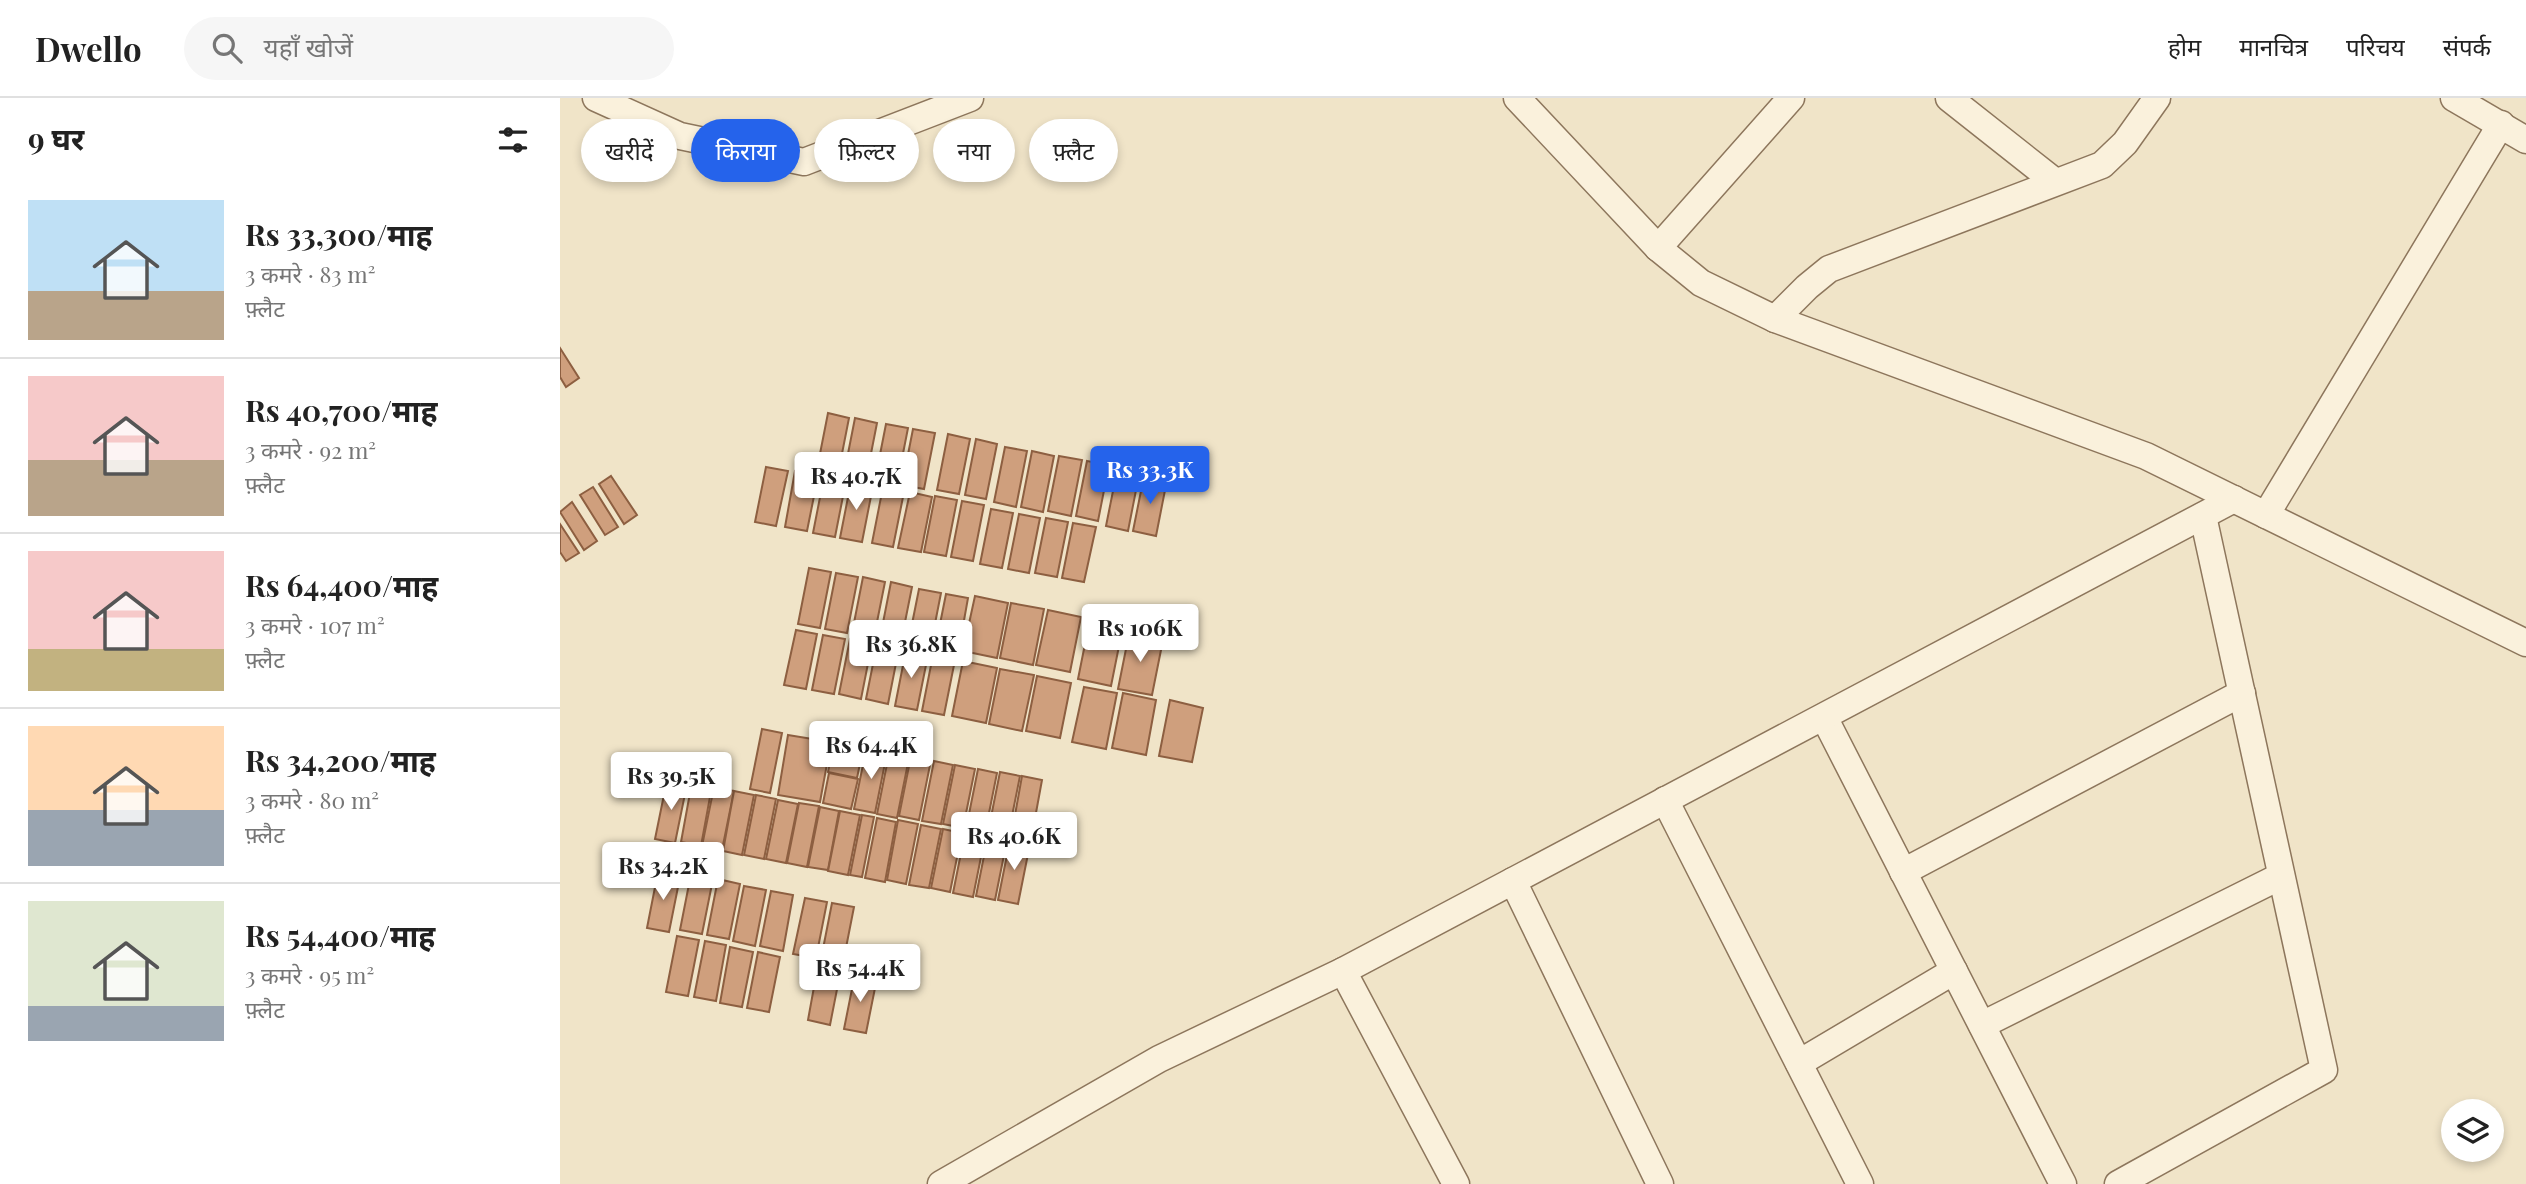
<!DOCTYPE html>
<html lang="hi">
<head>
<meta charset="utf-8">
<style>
	body { margin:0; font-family:"Playfair Display","Noto Sans Devanagari",serif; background:#f6f6f6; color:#222; height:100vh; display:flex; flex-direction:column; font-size:26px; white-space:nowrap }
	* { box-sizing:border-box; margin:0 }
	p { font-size:23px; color:#767676 }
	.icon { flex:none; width:38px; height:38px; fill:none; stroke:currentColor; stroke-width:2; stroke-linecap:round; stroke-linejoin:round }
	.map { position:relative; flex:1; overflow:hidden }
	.drawer { display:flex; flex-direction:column; background:#fff; width:560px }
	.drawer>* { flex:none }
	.top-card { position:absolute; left:21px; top:21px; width:665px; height:63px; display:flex; gap:14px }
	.controls { position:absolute; left:1881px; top:1001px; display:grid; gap:14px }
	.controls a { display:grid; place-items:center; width:63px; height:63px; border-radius:50%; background:#fff; box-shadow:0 4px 10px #0003; font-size:35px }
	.price { position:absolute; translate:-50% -60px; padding:0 16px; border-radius:7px; background:#fff; color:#222; font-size:23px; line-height:46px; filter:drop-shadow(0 2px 4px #0008) }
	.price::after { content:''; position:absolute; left:50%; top:42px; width:21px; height:16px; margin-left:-10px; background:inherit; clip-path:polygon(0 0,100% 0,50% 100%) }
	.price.active { background:#2563eb; color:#fff }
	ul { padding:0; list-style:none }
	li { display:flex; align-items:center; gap:21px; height:175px; padding:0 28px }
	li+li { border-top:2px solid #e0e0e0 }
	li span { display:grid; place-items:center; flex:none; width:196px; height:140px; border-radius:0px; color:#555 }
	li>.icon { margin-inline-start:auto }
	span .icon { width:84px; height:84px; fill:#fffc; stroke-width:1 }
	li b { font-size:30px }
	h2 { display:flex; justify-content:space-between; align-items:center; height:84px; padding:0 28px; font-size:30px }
	.chip { padding:0 24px; border-radius:32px; background:#fff; box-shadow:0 4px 10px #0003; font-size:24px; line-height:63px }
	.chip.active { background:#2563eb; color:#fff }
	header { display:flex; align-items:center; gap:42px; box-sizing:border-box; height:98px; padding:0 35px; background:#fff; border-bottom:2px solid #e0e0e0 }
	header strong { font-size:33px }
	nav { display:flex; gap:38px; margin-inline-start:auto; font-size:24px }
	.search { width:490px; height:63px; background:#f6f6f6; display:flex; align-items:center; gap:18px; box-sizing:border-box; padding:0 24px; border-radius:38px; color:#767676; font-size:26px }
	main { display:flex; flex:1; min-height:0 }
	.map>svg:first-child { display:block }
	.building { fill:#cf9f7d; stroke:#8d5f41; stroke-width:2 }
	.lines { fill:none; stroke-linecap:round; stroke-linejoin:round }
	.street-casing { stroke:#8d765c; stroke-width:29 }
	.street { stroke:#faf1dc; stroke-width:26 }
</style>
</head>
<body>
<header>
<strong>Dwello</strong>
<div class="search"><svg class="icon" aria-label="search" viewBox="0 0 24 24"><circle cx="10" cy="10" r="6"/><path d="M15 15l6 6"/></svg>यहाँ खोजें</div>
<nav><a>होम</a><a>मानचित्र</a><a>परिचय</a><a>संपर्क</a></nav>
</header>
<main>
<section class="drawer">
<h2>9 घर<svg class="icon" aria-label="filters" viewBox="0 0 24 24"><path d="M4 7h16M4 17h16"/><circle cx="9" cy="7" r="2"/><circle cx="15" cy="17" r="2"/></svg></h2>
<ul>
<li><span style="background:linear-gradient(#bfe0f5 65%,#b9a48a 0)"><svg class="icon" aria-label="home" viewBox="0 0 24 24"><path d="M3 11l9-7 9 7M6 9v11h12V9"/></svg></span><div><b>Rs 33,300/माह</b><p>3 कमरे · 83 m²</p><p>फ़्लैट</p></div></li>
<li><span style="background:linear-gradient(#f6c9c9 60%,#b9a48a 0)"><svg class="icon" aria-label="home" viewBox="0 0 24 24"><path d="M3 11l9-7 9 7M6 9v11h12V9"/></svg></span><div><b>Rs 40,700/माह</b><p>3 कमरे · 92 m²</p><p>फ़्लैट</p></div></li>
<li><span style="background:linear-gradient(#f6c9c9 70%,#c2b280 0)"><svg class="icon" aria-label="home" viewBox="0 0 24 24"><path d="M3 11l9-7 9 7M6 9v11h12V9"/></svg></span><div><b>Rs 64,400/माह</b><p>3 कमरे · 107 m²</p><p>फ़्लैट</p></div></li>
<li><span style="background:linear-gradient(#ffd9b3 60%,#9aa5b1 0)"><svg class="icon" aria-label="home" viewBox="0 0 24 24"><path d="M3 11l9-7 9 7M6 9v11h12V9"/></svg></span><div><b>Rs 34,200/माह</b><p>3 कमरे · 80 m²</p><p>फ़्लैट</p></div></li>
<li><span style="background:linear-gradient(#dfe7d0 75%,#9aa5b1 0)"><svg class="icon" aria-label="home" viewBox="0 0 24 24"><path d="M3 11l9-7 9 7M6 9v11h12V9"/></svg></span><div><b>Rs 54,400/माह</b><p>3 कमरे · 95 m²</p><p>फ़्लैट</p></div></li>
</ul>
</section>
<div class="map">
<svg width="1966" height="1086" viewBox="0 0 1966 1086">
	<rect width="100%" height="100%" fill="#f0e4c8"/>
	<g class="building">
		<path d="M0,250L19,280L6,289L0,279Z"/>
		<path d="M268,315L289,320L278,376L257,371Z"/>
		<path d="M295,320L317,325L306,381L284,376Z"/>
		<path d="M326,326L348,330L337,386L315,382Z"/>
		<path d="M353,331L375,335L364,391L342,387Z"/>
		<path d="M388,336L410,341L399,396L377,392Z"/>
		<path d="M416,341L437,346L426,401L405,397Z"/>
		<path d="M445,349L467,353L456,409L434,404Z"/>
		<path d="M472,353L494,358L483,414L461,409Z"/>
		<path d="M499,358L522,362L511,418L488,413Z"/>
		<path d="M527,363L549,367L538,423L516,418Z"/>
		<path d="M206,369L228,373L216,428L195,424Z"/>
		<path d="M235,373L258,378L247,433L225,429Z"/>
		<path d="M557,373L579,377L568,433L546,428Z"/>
		<path d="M51,378L77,417L64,426L39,386Z"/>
		<path d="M584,378L607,382L596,438L573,433Z"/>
		<path d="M264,379L286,383L275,439L253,435Z"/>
		<path d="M291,384L313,388L302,444L280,440Z"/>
		<path d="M33,389L58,429L45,437L20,397Z"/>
		<path d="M323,389L344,394L333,449L312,445Z"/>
		<path d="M350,394L372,399L361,454L338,450Z"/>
		<path d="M375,398L397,402L386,458L364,454Z"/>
		<path d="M402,403L424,407L413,463L391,459Z"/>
		<path d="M12,404L37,443L24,452L0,414Z"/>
		<path d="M431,411L453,415L442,470L420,466Z"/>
		<path d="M459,416L480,420L469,475L448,471Z"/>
		<path d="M486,420L508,424L497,479L475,475Z"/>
		<path d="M513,425L536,429L524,484L502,480Z"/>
		<path d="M0,426L19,455L6,463L0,454Z"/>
		<path d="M249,470L271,474L260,530L238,526Z"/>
		<path d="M276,475L298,479L287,535L265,531Z"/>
		<path d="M303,479L325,484L314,539L292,535Z"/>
		<path d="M331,484L352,489L341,544L320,540Z"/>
		<path d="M359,491L381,495L370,551L348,546Z"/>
		<path d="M386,496L408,500L398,556L375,551Z"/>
		<path d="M415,498L448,505L437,560L403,553Z"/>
		<path d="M451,505L484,511L473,567L440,560Z"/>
		<path d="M488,512L521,519L510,574L476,567Z"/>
		<path d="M529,526L562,533L551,588L518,581Z"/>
		<path d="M236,532L257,536L246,591L224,587Z"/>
		<path d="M569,536L603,542L592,597L558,591Z"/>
		<path d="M263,537L285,541L274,596L252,592Z"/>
		<path d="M290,541L312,545L301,601L279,596Z"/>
		<path d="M317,546L339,550L328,606L306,601Z"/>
		<path d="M346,552L368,557L357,612L335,608Z"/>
		<path d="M373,557L395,562L384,617L362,613Z"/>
		<path d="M403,563L437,570L426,625L392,618Z"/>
		<path d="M440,571L474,577L462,633L429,626Z"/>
		<path d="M477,578L511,585L500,640L466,633Z"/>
		<path d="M524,589L557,595L546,651L512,644Z"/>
		<path d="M563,595L596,602L586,657L552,650Z"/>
		<path d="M610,602L643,610L632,664L599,658Z"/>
		<path d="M202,631L222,635L210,695L190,691Z"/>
		<path d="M228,637L271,644L260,704L218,697Z"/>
		<path d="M274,644L303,651L297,680L268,674Z"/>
		<path d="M306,652L327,655L315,715L294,711Z"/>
		<path d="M329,656L349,660L337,720L317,716Z"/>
		<path d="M351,658L371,662L359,722L339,718Z"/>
		<path d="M374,663L393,667L381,726L362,723Z"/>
		<path d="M395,667L415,671L403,730L383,726Z"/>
		<path d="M418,671L437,675L425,735L406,731Z"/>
		<path d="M440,674L460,678L448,738L428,734Z"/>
		<path d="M269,675L298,681L291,711L263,705Z"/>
		<path d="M462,678L482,682L471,742L451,739Z"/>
		<path d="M107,682L127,686L115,745L95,741Z"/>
		<path d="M132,684L152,688L141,748L121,744Z"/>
		<path d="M154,689L174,693L162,752L142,748Z"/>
		<path d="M174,693L194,697L182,757L163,753Z"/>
		<path d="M196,697L216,701L204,761L184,757Z"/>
		<path d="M218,702L238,706L226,765L206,761Z"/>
		<path d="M239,705L259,708L247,769L227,765Z"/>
		<path d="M260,709L279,713L268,772L248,769Z"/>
		<path d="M280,713L300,717L288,777L268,773Z"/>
		<path d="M302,717L314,719L302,779L290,777Z"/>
		<path d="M317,720L336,724L325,784L305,780Z"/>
		<path d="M338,722L358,726L346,786L327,782Z"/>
		<path d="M361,727L381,731L369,790L349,787Z"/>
		<path d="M383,731L402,735L390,794L371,790Z"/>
		<path d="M405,735L425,739L413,799L393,795Z"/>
		<path d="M428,738L447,742L435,802L416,798Z"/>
		<path d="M450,742L470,746L458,806L438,802Z"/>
		<path d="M98,774L120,779L109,834L87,830Z"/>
		<path d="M131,776L153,781L142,836L120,832Z"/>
		<path d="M158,781L180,786L169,841L147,837Z"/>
		<path d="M184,788L206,792L195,848L173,843Z"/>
		<path d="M211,793L233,797L223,853L200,848Z"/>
		<path d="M245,800L267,804L256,860L233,856Z"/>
		<path d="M272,805L294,809L283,865L261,861Z"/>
		<path d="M117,838L139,842L128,898L106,894Z"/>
		<path d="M145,843L166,847L156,903L134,899Z"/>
		<path d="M170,849L193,854L182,909L160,905Z"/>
		<path d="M198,854L220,859L209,914L187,910Z"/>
		<path d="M258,867L281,871L270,927L248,922Z"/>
		<path d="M295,876L317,880L306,935L284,931Z"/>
	</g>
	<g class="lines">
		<g class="street-casing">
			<g id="street">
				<path d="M36,0L120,38L244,64L410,0"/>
				<path d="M957,0L1098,150L1141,185L1215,221L1586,358L1966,545"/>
				<path d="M1389,0L1494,83"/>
				<path d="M1894,0L1966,42"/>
				<path d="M1098,150L1231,0"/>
				<path d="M1215,221L1247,189L1269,171L1542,67L1565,45L1597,0"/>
				<path d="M1706,417L1941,26"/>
				<path d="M1264,619L1503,1086"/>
				<path d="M1105,702L1300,1086"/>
				<path d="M1343,774L1682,595"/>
				<path d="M953,783L1100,1086"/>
				<path d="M1422,927L1721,778"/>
				<path d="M1239,965L1394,873"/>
				<path d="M381,1086L599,961L783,873"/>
				<path d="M896,1086L783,873L1674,401"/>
				<path d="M1558,1086L1764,972L1643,418"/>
			</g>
		</g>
		<use href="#street" class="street"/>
	</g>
</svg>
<div class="controls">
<a><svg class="icon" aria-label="layers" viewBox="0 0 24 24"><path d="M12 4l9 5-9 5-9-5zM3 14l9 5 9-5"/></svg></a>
</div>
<b class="price active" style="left:590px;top:408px">Rs 33.3K</b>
<b class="price" style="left:296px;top:414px">Rs 40.7K</b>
<b class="price" style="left:580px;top:566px">Rs 106K</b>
<b class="price" style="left:351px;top:582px">Rs 36.8K</b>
<b class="price" style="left:311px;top:683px">Rs 64.4K</b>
<b class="price" style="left:111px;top:714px">Rs 39.5K</b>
<b class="price" style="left:454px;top:774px">Rs 40.6K</b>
<b class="price" style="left:103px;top:804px">Rs 34.2K</b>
<b class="price" style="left:300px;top:906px">Rs 54.4K</b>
<div class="top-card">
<a class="chip">खरीदें</a>
<a class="chip active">किराया</a>
<a class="chip">फ़िल्टर</a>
<a class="chip">नया</a>
<a class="chip">फ़्लैट</a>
</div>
</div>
</main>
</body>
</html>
